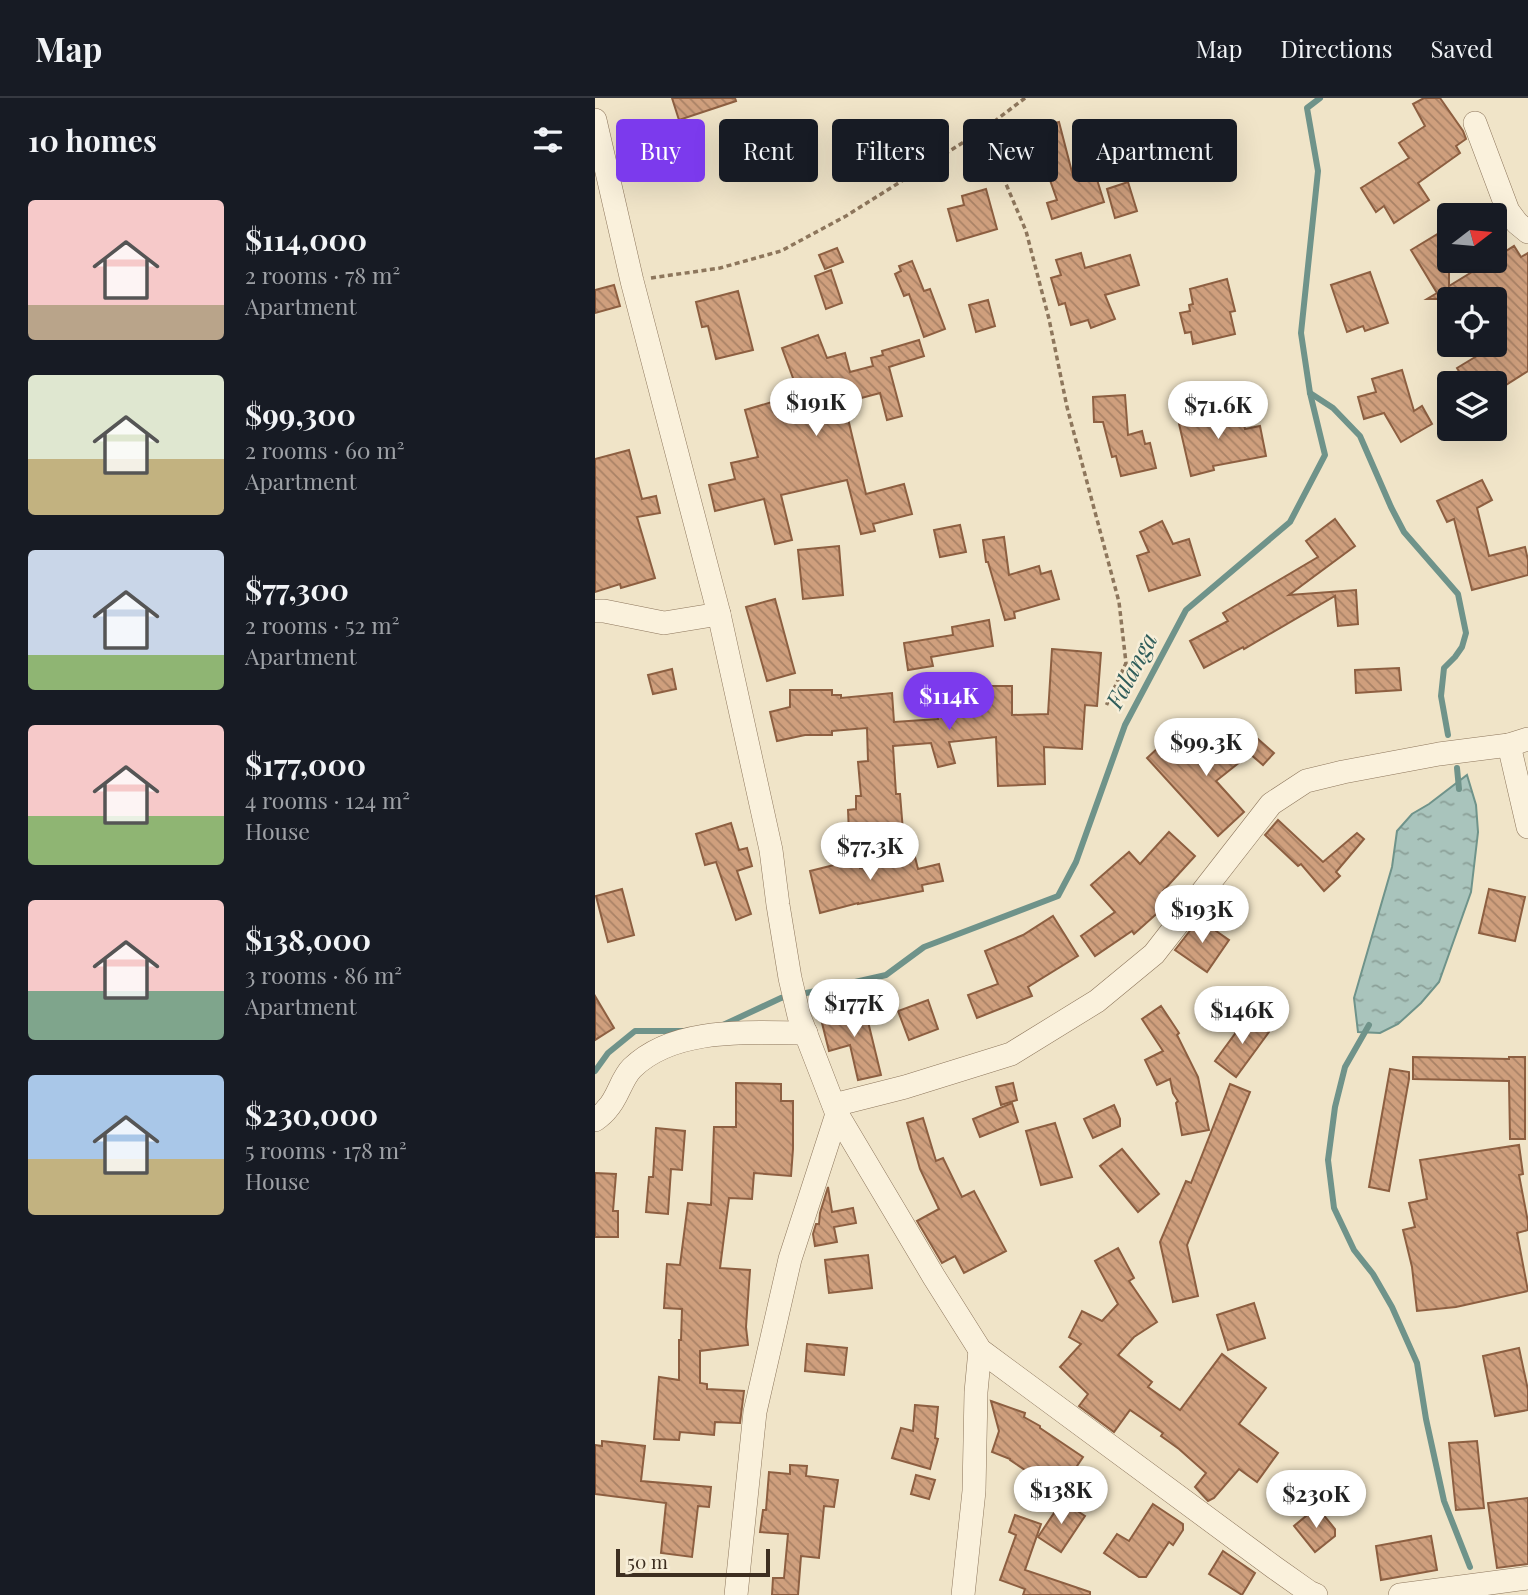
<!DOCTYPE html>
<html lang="en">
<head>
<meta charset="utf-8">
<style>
	body { margin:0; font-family:"Playfair Display",serif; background:#242831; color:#f1f3f6; height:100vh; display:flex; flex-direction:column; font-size:26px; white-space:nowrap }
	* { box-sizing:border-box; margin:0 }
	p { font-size:23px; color:#9ea1a6 }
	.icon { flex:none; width:38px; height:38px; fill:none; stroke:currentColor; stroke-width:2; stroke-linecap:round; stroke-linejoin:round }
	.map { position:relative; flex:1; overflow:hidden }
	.sheet { display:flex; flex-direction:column; background:#171b24; width:595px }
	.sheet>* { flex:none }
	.banner { position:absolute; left:21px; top:21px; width:665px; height:63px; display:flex; gap:14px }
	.needle { width:46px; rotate:74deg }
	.buttons { position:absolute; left:842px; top:105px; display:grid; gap:14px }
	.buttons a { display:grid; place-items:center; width:70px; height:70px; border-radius:7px; background:#171b24; box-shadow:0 7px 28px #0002; font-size:35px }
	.scale { position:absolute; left:21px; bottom:18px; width:154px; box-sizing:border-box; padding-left:7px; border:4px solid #3d2e20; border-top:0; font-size:19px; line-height:24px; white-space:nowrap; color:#3d2e20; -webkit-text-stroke:5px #f7eed8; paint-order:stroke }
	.price { position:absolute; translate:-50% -60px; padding:0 16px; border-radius:24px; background:#fff; color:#222; font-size:23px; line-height:46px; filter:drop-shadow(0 2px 4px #0008) }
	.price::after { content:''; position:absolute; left:50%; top:42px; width:21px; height:16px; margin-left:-10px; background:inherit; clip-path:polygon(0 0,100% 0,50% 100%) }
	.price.on { background:#7c3aed; color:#fff }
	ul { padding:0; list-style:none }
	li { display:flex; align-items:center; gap:21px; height:175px; padding:0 28px }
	li span { display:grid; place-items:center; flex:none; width:196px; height:140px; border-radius:7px; color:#555 }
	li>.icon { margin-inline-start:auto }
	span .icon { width:84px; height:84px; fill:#fffc; stroke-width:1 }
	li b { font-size:30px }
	h2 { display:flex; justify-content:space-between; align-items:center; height:84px; padding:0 28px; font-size:30px }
	.pill { padding:0 24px; border-radius:7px; background:#171b24; box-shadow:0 7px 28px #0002; font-size:24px; line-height:63px }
	.pill.on { background:#7c3aed; color:#fff }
	header { display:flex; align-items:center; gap:42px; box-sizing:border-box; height:98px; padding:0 35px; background:#171b24; border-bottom:2px solid #363941 }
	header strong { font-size:33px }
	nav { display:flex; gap:38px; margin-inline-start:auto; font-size:24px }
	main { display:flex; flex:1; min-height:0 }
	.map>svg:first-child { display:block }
	.water { fill:url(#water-ripples); stroke:#6f938a; stroke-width:2 }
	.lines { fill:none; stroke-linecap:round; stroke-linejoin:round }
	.stream { stroke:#6f938a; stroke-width:6 }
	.building { fill:url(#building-back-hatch); stroke:#8d5f41; stroke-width:2 }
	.minor-casing { stroke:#8d765c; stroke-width:24 }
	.path { stroke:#8d765c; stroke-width:3.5; stroke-dasharray:5 3.5; stroke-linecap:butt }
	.minor { stroke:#faf1dc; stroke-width:23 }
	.labels { text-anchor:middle; stroke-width:5; stroke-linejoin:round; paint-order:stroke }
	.water-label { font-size:24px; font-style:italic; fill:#2f5d5a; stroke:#f7eed8 }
</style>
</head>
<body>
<header>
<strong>Map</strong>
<nav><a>Map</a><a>Directions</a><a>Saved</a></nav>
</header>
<main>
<section class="sheet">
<h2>10 homes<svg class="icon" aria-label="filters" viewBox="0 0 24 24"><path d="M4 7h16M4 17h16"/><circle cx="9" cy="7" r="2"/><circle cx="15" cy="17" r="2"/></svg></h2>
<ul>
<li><span style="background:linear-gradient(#f6c9c9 75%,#b9a48a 0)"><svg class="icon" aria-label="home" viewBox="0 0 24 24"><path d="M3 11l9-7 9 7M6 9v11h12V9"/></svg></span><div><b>$114,000</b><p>2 rooms · 78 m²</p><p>Apartment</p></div></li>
<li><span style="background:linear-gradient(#dfe7d0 60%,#c2b280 0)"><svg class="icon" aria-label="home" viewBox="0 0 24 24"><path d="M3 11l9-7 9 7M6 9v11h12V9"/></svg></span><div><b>$99,300</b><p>2 rooms · 60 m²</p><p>Apartment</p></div></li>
<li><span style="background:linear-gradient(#c9d6e8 75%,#8fb573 0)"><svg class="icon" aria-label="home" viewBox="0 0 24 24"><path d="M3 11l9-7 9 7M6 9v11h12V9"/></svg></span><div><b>$77,300</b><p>2 rooms · 52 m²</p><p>Apartment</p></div></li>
<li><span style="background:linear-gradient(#f6c9c9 65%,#8fb573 0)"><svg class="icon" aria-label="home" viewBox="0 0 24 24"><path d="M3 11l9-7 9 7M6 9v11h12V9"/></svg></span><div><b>$177,000</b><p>4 rooms · 124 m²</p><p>House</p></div></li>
<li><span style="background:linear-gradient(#f6c9c9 65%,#7fa58c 0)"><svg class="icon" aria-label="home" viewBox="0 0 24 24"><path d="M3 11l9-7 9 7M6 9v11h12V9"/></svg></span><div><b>$138,000</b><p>3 rooms · 86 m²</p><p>Apartment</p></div></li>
<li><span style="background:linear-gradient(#a9c7e8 60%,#c2b280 0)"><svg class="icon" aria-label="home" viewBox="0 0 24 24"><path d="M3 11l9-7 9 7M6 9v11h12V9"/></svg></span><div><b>$230,000</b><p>5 rooms · 178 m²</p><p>House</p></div></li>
</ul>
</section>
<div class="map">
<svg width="933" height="1497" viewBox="0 0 933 1497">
	<defs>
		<pattern id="water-ripples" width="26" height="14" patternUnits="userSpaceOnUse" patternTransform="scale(1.75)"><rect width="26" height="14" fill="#a9c4bc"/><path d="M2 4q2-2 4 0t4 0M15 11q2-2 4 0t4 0" fill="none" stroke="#8ba098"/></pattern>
		<pattern id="building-back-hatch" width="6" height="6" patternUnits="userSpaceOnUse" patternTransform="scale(1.75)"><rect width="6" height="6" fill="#cf9f7d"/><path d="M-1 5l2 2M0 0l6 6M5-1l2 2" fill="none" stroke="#a98266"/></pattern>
	</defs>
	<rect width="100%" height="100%" fill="#f0e4c8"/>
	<path class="water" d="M872,677L881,707L883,734L876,794L844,884L826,905L803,926L785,935L763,934L759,900L797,769L802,733L817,716L834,706Z"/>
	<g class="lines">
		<g class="stream">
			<path d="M715,295L738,310L765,338L796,409L809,434L863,496L871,535L867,549L860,559L849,570L846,598L853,637"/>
			<path d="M862,670L864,691"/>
			<path d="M128,927L186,900L216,894L291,877L329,849L463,798L481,764L530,627L591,512L695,424L730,357L715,295L706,235L723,73L712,10L725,0"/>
			<path d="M774,927L750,969L740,1009L733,1062L739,1110L759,1152L778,1176L797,1209L822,1265L831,1321L849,1403L875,1469"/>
			<path d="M0,973L13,955L40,933H90"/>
		</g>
	</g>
	<g class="building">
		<path d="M77,0H140L141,3L84,22Z"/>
		<path d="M829,0H845L868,33L871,41L861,48L865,55L823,85L834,102L799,125L789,108L781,114L766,90L814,60L804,45L830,28L818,6Z"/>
		<path d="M464,24L478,78L499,72L509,104L457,121L452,105L462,102L450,68L430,73L423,44L445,38L443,29Z"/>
		<path d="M533,84L542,113L520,120L512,91Z"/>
		<path d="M391,91L402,131L362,143L353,111L369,107L367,98Z"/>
		<path d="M846,134L854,148V188L895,163H900V160L919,148L926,159L933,155V273L900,294V285H871L862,270L900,247V201H854V215L846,201H832L842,195L816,152Z"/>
		<path d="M242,150L248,164L230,171L224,157Z"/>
		<path d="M486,155L490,170L535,157L544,187L510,197L520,221L496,230L493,222L476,227L470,205L464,207L456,180L466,177L461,162Z"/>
		<path d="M317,163L329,193L335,191L350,231L329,239L314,196L309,198L300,176L306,173L304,168Z"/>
		<path d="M236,172L247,205L231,211L220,178Z"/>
		<path d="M775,174L793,225L770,233L768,228L752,234L736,187Z"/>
		<path d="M632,181L640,213L635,214L640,236L598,246L596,234L590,235L585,215L595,213L594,207L598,206L595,191Z"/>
		<path d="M19,187L25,208L0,215V192Z"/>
		<path d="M143,193L158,252L121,261L113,228L107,229L101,204Z"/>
		<path d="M393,202L400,228L381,234L374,207Z"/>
		<path d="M223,237L232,260L250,255L255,274L278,268L276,260L288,257L287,253L324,242L329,258L294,269L307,318L292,322L285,295L255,303L256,307L250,308L271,396L309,386L317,416L278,426L280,433L266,436L252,382L186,397L197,442L180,446L169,401L120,413L114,387L140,381L136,365L163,359L150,312L187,301L186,295L202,291L187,250Z"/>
		<path d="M807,272L819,313L827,308L837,326L806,344L789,315L769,321L763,299L781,294L777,281Z"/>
		<path d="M530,297L533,337L547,333L550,346L555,345L561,370L526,378L521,358L517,359L508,324H499L498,299Z"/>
		<path d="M604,312L606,321L646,313L650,331L665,328L671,358L618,368L619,372L596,378L582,317Z"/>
		<path d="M34,352L47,401L61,398L65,415L42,419L60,480L26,490L25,486L0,494V361Z"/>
		<path d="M887,382L897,402L882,410L894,458L930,449L933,462V477L877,492L859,421L852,424L842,403Z"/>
		<path d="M740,421L760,448L694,497L761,492L763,526L743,528L740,498L649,551L648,549L609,570L595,543L633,523L628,515L723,459L711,443Z"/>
		<path d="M567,423L578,446L594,441L605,477L554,493L542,458L554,454L545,434Z"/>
		<path d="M365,427L371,454L345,459L339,432Z"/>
		<path d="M409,439L414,477L444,468L446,476L456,473L464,501L419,514L420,520L410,522L393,464H391L388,442Z"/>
		<path d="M244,448L248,497L208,501L203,452Z"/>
		<path d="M180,501L200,575L172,583L151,509Z"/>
		<path d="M394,522L398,548L336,559L338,568L313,572L309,545L358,537L357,529Z"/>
		<path d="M457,551L506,555L502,608L490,607L487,651L449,649L450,686L403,688L401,639L354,644L360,665L343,669L336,645L298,648L301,696H305L308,733L254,736L253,712L261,711V698H266L263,664L273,663L272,630L237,633V637H210L182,643L175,614L195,609V592H237V597H246V600L297,595L299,624L343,621L339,601L391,594V588H417V617L453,616Z"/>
		<path d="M804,570L806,592L761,595L760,572Z"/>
		<path d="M77,571L81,591L58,596L53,577Z"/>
		<path d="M655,634L679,655L668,667L655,656L621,683L649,714L623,738L552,660L578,636L610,670L638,647L641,650Z"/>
		<path d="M683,722L728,764L762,735L769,741L741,774L745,778L729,793L706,766L703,768L670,737Z"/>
		<path d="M136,725L144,752L152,750L157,768L142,773L156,816L141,822L121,764L110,767L101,736Z"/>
		<path d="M574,734L600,758L568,793L576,803L539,836L537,833L500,858L486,838L520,814L496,787L534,754L545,766Z"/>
		<path d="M320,759L323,771L344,766L348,783L327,787L328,793L263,806V805L225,815L215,773L263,761L265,770Z"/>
		<path d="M27,791L39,837L13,844L1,798Z"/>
		<path d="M894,791L930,799L920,843L884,835Z"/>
		<path d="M458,818L483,858L433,889L437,898L382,920L373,897L403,886L390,853L428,837Z"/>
		<path d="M604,821L634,842L612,874L580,852Z"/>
		<path d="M0,898L19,930L0,942Z"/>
		<path d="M333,902L343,931L314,942L303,913Z"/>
		<path d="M268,903L286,977L263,982L255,947L234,953L227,925L248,920L245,909Z"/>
		<path d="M566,908L584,935L582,937L603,979L614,1032L587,1037L581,1005L583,1003L578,995L575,981L562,987L550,962L568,953L547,921Z"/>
		<path d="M653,918L674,934L641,979L620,963Z"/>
		<path d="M818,959L914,961V959H930V1041H915L914,983L818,981Z"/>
		<path d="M795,971L814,974V981L794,1093L774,1089Z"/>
		<path d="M141,985L186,986V1003H198V1051L196,1078L159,1075L157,1101L134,1100L125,1170L155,1172L151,1229L153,1247L105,1253V1285L112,1286V1291L149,1293L145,1325L120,1324L119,1337L85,1334L84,1342L59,1341L64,1279L84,1282V1242H86L87,1211L69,1210L72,1166L85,1167L93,1105L116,1107L119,1029H141Z"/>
		<path d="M418,985L422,1002L406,1007L401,989Z"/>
		<path d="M635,986L655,994L592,1147L603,1198L578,1204L565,1144L591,1083L596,1085Z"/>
		<path d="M417,1005L423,1024L385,1039L378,1021Z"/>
		<path d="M519,1007L525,1021V1028L498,1040L489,1021Z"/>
		<path d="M328,1020L341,1063L348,1060L367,1099L379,1093L411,1153L369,1175L360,1158L347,1165L322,1123L344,1111L325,1071L312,1025Z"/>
		<path d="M460,1025L477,1079L446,1087L431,1033Z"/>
		<path d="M61,1030L90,1033L87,1072L76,1071L73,1116L51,1114L54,1079H58Z"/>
		<path d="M924,1047L928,1076L924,1077L933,1124V1132L922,1135L933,1193L861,1209L822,1213L817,1169L808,1132L820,1129L814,1105L832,1101L825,1062Z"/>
		<path d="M527,1051L564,1096L543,1114L505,1068Z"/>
		<path d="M0,1075L21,1076L18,1113H23V1139H0Z"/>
		<path d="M233,1089L237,1114L258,1110L261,1125L239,1129L242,1144L220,1148L218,1136L221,1126H224L225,1115Z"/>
		<path d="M523,1150L539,1180L534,1183L562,1224L539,1239L523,1257L557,1284L553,1289L585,1312L627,1256L671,1290L644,1326L683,1355L662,1384L644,1371L619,1400L613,1403L600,1389L611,1375L584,1351L566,1338L568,1335L535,1312L519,1334L484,1308L493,1296L465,1269L486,1246L474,1239L487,1213L507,1223L523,1206L500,1163Z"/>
		<path d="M273,1157L277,1190L234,1195L230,1162Z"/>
		<path d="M659,1205L670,1240L633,1252L622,1217Z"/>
		<path d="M212,1246L252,1250L249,1277L210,1273Z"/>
		<path d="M924,1250L933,1292V1312L900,1318L888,1258Z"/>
		<path d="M396,1303L430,1315L429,1319L445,1328V1330L488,1359L464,1395L415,1362V1361L397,1354L404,1333Z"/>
		<path d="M320,1307L343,1309L340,1340L343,1341L335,1371L297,1360L306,1330L318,1333Z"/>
		<path d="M7,1343L50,1348L46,1383L116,1389L114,1409L103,1408L97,1459L66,1455L71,1405L0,1396V1347L7,1348Z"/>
		<path d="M882,1343L889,1410L861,1412L854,1345Z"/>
		<path d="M195,1367L212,1368L211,1378L243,1382L239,1409L229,1408L224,1460L206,1458L203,1497H177L178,1480H189L193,1436L165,1434L168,1412H171L174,1374L195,1376Z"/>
		<path d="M321,1377L340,1382L334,1401L316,1396Z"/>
		<path d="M933,1400V1466L902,1470L893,1405Z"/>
		<path d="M467,1403L490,1418L466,1454L443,1439Z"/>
		<path d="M558,1406L588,1426V1432L578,1447L574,1444L551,1479H544L509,1455L522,1436L534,1443Z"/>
		<path d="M722,1409L740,1431V1438L720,1454L699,1428Z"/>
		<path d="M420,1417L446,1426L430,1472L495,1494V1497H428L430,1491L405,1482L421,1437L414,1434Z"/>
		<path d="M836,1438L842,1472L786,1482L781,1448Z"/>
		<path d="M628,1453L660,1475L647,1497L614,1476Z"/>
	</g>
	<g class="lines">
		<g class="minor-casing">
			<g id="minor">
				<path d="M0,22L37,183L124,516L176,752L183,807L195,880L204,918L242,1016L339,1179L385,1252L680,1470L714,1494L721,1497"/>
				<path d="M880,25L913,113L922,125L933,134"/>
				<path d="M0,513H9L69,525L124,516"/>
				<path d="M914,647L933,729"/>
				<path d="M239,1007L310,989L416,956L502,903L559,856L676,706L711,683L748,674L844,656L914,647L933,641"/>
				<path d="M0,1022C4,1019 9,1015 12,1011C23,1000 26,981 37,970C80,928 155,935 211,935"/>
				<path d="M141,1497L160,1314L195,1161L242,1016"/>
				<path d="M368,1497L379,1393L381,1294L385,1252"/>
				<path d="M805,1497L933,1480"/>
			</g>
		</g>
		<g class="path">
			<path d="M388,32L431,133L454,221L472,309L524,504L531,565L511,608"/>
			<path d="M56,180L125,170L186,153L251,118L388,32L430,0"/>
		</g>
		<use href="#minor" class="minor"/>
	</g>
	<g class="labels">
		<g class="water-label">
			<text transform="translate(537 573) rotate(-62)" y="8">Falanga</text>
		</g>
	</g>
</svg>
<div class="buttons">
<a><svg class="needle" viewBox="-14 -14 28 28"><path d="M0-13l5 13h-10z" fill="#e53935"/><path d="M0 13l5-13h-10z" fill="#9ea1a6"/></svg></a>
<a><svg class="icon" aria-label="locate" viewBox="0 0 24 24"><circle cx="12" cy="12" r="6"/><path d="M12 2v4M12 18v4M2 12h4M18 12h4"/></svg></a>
<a><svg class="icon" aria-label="layers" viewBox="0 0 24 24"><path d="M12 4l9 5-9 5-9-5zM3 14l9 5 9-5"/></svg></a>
</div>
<div class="scale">50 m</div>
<b class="price" style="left:221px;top:340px">$191K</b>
<b class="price" style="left:623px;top:343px">$71.6K</b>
<b class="price on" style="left:354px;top:634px">$114K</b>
<b class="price" style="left:611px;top:680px">$99.3K</b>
<b class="price" style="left:275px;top:784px">$77.3K</b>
<b class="price" style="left:607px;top:847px">$193K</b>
<b class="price" style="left:259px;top:941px">$177K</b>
<b class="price" style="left:647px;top:948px">$146K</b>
<b class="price" style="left:466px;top:1428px">$138K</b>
<b class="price" style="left:721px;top:1432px">$230K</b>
<div class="banner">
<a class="pill on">Buy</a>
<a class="pill">Rent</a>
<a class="pill">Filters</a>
<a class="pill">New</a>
<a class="pill">Apartment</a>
</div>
</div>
</main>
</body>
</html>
